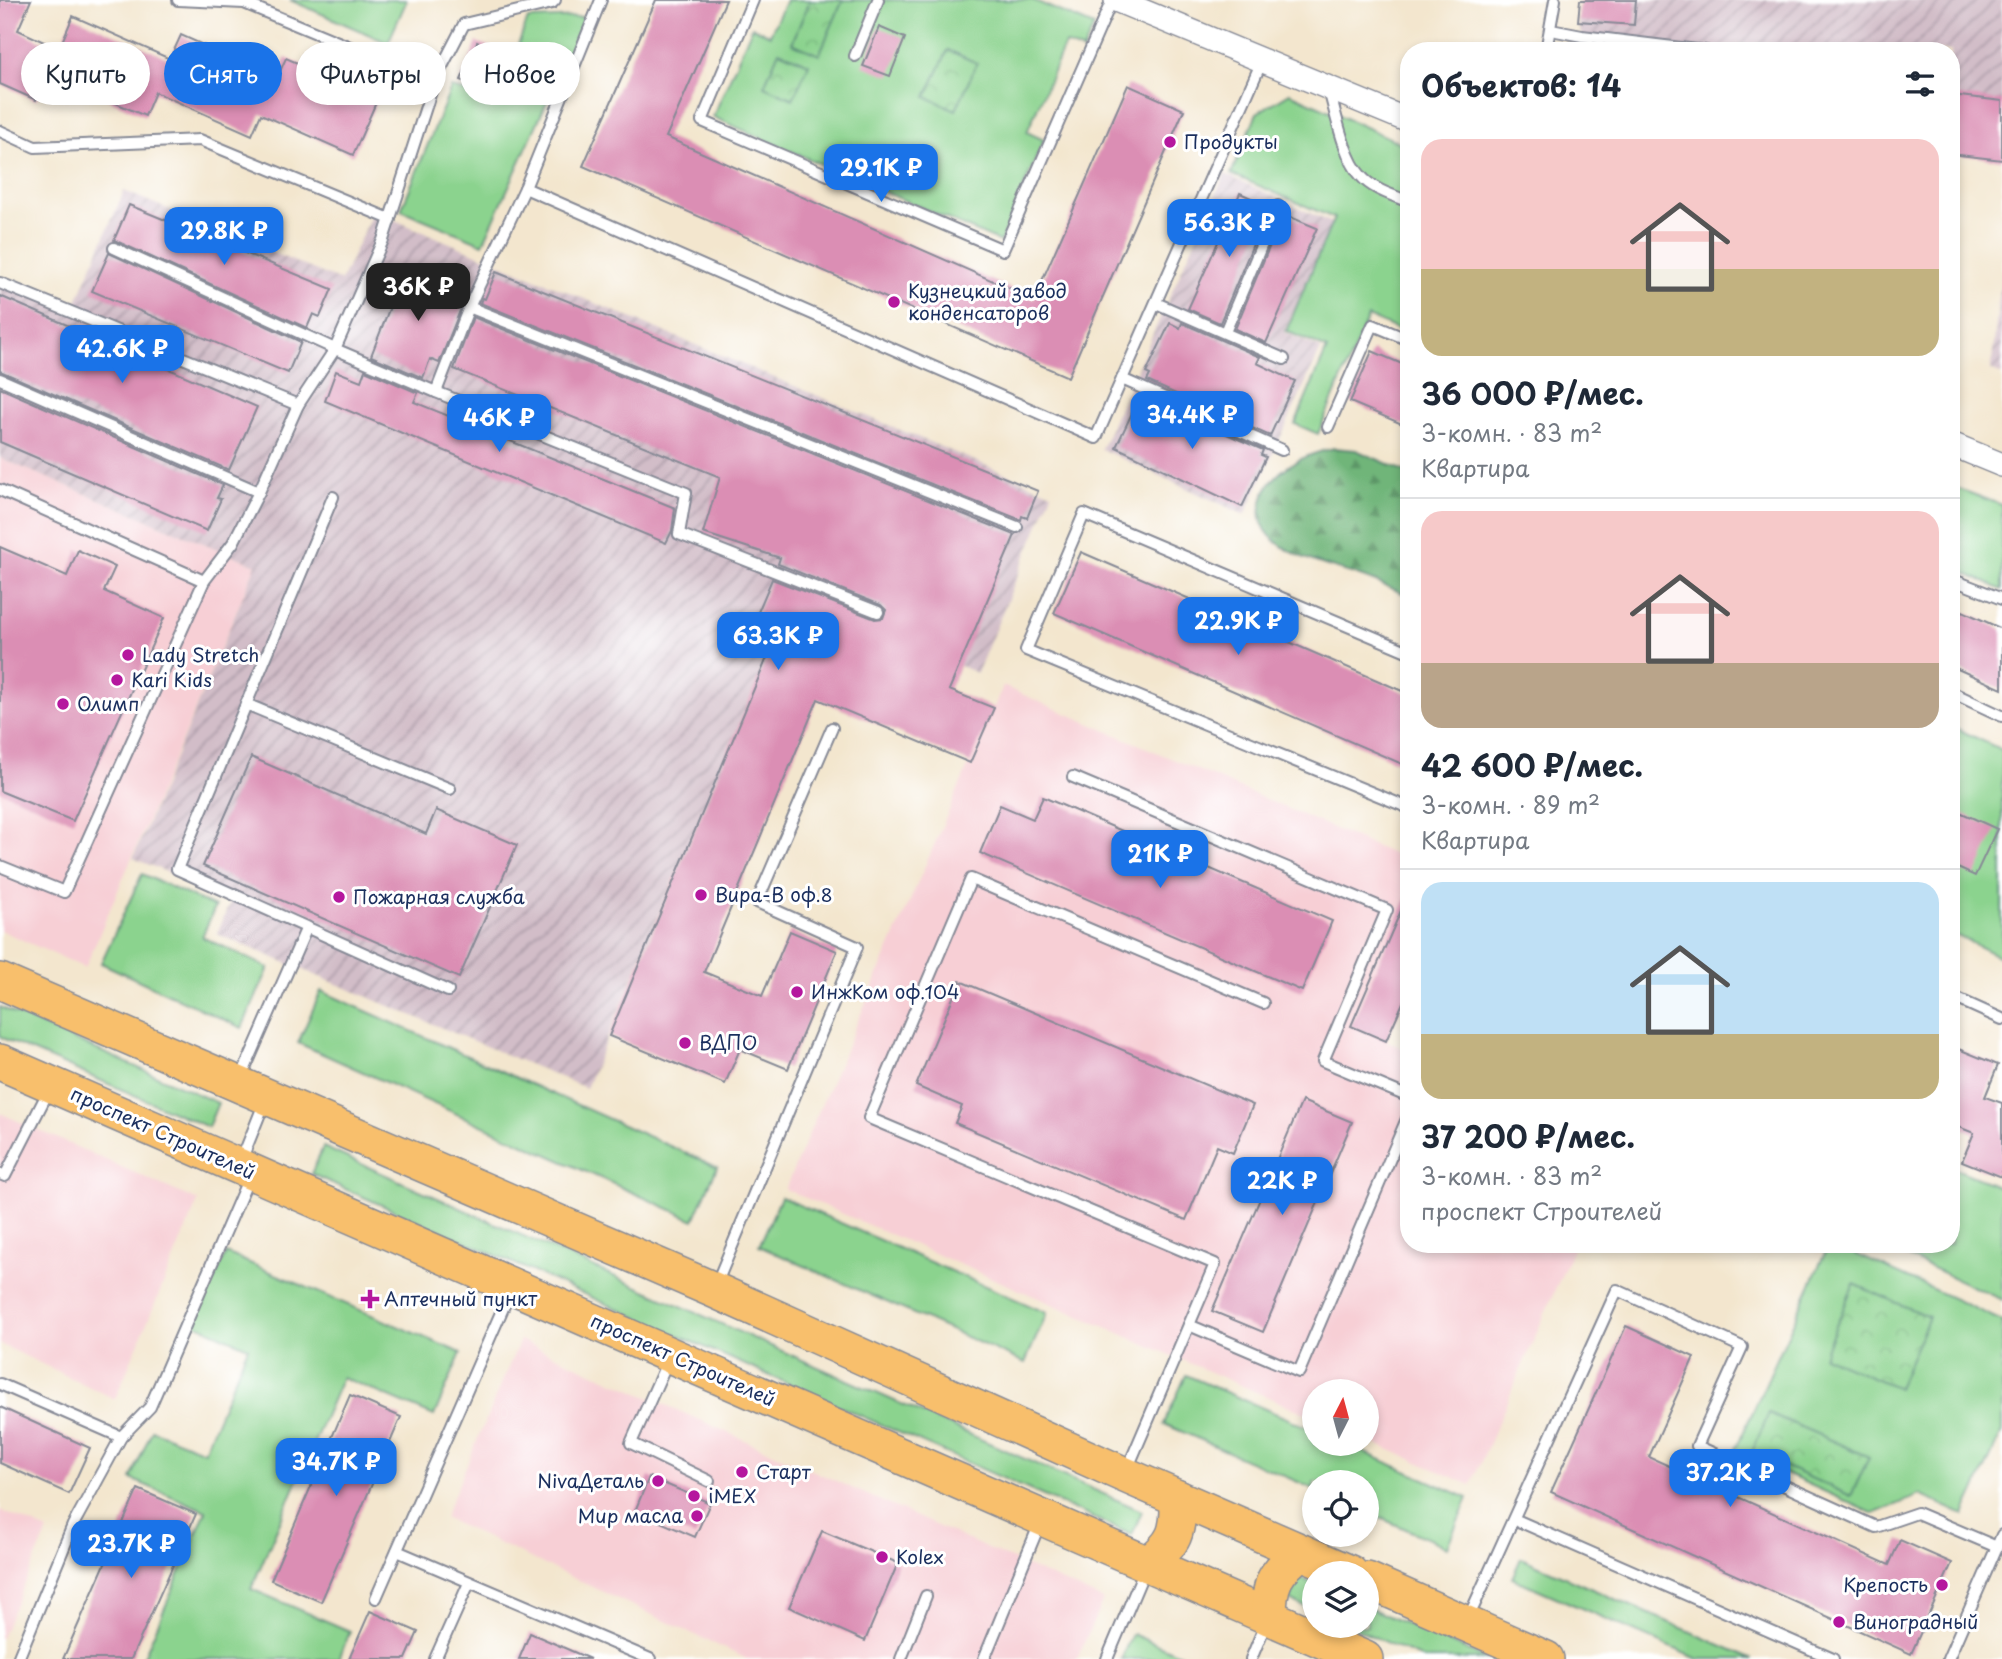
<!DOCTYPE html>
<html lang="ru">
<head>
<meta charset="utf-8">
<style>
	body { margin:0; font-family:"Playpen Sans",sans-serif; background:#f2f2f3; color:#1f2937; height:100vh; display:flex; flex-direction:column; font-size:26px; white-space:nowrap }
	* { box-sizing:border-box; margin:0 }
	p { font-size:23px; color:#747a83 }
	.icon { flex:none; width:38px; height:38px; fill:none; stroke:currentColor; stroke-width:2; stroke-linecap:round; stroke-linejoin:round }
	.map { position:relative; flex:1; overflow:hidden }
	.side { position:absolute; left:1400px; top:42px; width:560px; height:1211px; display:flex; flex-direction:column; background:#fff; border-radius:28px; box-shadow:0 4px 10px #0003 }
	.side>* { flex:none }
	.hud { position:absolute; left:21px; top:42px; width:665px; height:63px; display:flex; gap:14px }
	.needle { width:46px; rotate:6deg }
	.controls { position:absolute; left:1302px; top:1379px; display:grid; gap:14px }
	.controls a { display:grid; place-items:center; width:77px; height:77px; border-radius:50%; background:#fff; box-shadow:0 4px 10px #0003; font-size:35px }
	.price { position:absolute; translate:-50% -60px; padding:0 16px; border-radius:14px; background:#1a73e8; color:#fff; font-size:23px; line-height:46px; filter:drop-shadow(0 2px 4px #0008) }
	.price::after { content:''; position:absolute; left:50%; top:42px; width:21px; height:16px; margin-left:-10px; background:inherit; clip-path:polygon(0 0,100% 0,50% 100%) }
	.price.selected { background:#222; color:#fff }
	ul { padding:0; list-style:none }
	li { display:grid; align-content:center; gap:14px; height:371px; padding:0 21px }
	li+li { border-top:2px solid #e0e1e3 }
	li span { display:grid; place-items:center; height:217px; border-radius:21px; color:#555 }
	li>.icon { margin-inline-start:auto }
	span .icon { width:126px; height:126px; fill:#fffc; stroke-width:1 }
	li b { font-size:30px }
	h2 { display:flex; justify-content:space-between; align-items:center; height:84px; padding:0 21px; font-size:30px }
	.pill { padding:0 24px; border-radius:32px; background:#fff; box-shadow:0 4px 10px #0003; font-size:24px; line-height:63px }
	.pill.selected { background:#1a73e8; color:#fff }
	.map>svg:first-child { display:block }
	.built { fill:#f7cfd5 }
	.industrial { fill:url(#industrial-furrows) }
	.grass { fill:#8bd38e; stroke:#538176; stroke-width:2 }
	.forest { fill:url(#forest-firs); stroke:#46726c; stroke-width:2 }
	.park { fill:url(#park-crowns); stroke:#538176; stroke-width:2 }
	.building { fill:#db8eb4 }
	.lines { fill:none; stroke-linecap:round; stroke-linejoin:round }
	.service-casing { stroke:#878a96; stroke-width:14 }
	.minor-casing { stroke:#878a96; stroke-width:26 }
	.primary-casing { stroke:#878a96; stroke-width:38 }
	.service { stroke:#fff; stroke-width:10 }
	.minor { stroke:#fff; stroke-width:23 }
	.primary { stroke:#f8bf6c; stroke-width:35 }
	.poi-dot { fill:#b5179e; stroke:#fff; stroke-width:2.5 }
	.labels { text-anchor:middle; stroke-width:6; stroke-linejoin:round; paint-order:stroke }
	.poi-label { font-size:19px; fill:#1b2f5e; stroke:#fff; text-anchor:start }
	.street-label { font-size:19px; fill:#1b2f5e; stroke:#fff }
</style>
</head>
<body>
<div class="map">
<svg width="2002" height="1659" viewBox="0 0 2002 1659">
	<defs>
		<pattern id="industrial-furrows" width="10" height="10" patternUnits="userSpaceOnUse" patternTransform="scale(1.75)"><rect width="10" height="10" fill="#d2bdc8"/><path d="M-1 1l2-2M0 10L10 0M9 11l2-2" fill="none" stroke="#aa9aa6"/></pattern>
		<pattern id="forest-firs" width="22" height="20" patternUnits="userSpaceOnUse" patternTransform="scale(1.75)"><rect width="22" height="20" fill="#70b579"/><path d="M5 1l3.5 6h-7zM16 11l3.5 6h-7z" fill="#5b9466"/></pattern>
		<pattern id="park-crowns" width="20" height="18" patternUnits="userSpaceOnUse" patternTransform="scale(1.75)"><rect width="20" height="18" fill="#8bd38e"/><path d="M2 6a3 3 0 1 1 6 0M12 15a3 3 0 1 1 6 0" fill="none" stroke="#77b57d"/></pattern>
	</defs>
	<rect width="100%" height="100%" fill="#fff"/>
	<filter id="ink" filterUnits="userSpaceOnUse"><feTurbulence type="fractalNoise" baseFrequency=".0143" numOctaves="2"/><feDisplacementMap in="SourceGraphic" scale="14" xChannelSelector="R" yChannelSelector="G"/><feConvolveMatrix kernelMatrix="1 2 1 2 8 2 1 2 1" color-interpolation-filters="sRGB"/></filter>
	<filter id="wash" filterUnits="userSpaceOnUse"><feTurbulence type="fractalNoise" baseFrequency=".00686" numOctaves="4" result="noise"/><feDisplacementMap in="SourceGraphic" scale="28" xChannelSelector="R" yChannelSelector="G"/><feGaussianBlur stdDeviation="1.57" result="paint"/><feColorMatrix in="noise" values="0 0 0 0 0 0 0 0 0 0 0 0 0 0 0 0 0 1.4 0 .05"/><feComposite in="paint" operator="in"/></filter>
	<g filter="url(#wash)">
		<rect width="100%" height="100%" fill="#f3e6ce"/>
		<g class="built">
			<path d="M0,458L256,565L85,968L0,930Z"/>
			<path d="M1003,686L1409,861V892L1351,1025L1409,1051V1244H1575L1471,1485L1367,1440V1391H1314V1417L785,1189Z"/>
			<path d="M0,1113L198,1201L115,1399L0,1344Z"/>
			<path d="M520,1340L1103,1600L1077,1659H747L444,1518Z"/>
			<path d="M0,1510L48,1531L0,1640Z"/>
		</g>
		<g class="industrial">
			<path d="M1580,0H2002V160L1951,154V51H1585L1578,21Z"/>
			<path d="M1225,174L1332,223L1284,332L1321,349L1245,515L1101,449Z"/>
			<path d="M124,191L341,281L373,211L1052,493L977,673L768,587L750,631L774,641L586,1088L217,934L231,899L133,858L256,565L0,458V278L74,308Z"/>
			<path d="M2002,271V375L1991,370Z"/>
		</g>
		<g class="grass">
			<path d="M290,0H407L388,43Z"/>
			<path d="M786,0H1033L1094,26L1083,51L1065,44L1027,132L1044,140L1000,242L713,117L752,27L770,35Z"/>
			<path d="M585,17L483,244L401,210L451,88L497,99L528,19Z"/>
			<path d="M1290,93L1409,147V334L1368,317L1318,434L1295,424L1327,349L1286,331L1334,218L1231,174L1257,113Z"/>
			<path d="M1951,486L2002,505V590L1958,570L1951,584Z"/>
			<path d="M1951,726L2002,750V958L1951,933Z"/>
			<path d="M142,874L215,907L202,937L269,968L242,1028L101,963Z"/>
			<path d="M321,991L717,1167L694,1220L298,1043Z"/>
			<path d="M0,1007L218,1103L208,1127L0,1037Z"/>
			<path d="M323,1147L1142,1511L1132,1535L311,1174Z"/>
			<path d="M1951,1167L2002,1188V1300L1880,1244H1951Z"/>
			<path d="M781,1197L1047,1313L1025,1363L759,1246Z"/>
			<path d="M1829,1244H1834L2002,1321V1432L1964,1515L1920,1495L1874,1514L1735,1451Z"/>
			<path d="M226,1253L461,1353L434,1416L342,1377L251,1589L350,1631L339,1659H143L206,1511L131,1479L152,1430L204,1451L248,1347L195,1324Z"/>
			<path d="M1186,1375L1314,1430V1444H1345L1468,1498L1447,1547L1367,1512V1482H1314V1489L1164,1424Z"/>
			<path d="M1521,1558L1753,1659H1698L1512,1578Z"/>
			<path d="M1300,1578L1314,1584V1611L1290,1600Z"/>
			<path d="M1367,1607L1487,1659H1424L1349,1626H1367Z"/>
			<path d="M1132,1634L1191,1659H1121Z"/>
		</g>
		<path class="forest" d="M1334,448L1356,450L1409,473V596C1391,588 1372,580 1354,574C1318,563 1241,546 1265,493C1277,466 1307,454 1334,448Z"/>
		<g class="park">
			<path d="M810,0H843L819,55L792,43Z"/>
			<path d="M948,50L977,63L956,110L926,97Z"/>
			<path d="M779,51L809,64L793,99L764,86Z"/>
			<path d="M1854,1284L1929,1317L1898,1388L1823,1356Z"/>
			<path d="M1769,1413L1869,1457L1851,1496L1752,1452Z"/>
		</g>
		<g id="blocks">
			<g class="building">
				<path d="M0,0H31L18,30L59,49L73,16L170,59L181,35L277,78L286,58L378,98L353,155L261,114L252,135L155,92L145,116L48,73L36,100L0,84Z"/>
				<path d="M656,0H726L666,137L1034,299L1128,85L1184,110L1068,377L583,166Z"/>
				<path d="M1580,0H1636L1634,25L1578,21Z"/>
				<path d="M879,27L905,38L890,76L863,66Z"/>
				<path d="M477,42L503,52L487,91L461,80Z"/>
				<path d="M1951,95L2002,101V160L1951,154Z"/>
				<path d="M1240,193L1269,206L1220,323L1188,309Z"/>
				<path d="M129,205L332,289L320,317L313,314L307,328L114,240Z"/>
				<path d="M1283,214L1317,228L1266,343L1235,329Z"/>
				<path d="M109,253L301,342L288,373L92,291Z"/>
				<path d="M405,268L467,293L439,363L430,359L423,378L371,356Z"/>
				<path d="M496,272L1038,491L1027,518L1022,516L1021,520L480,303L482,298L485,299Z"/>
				<path d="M0,296L257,407L229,470L0,371Z"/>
				<path d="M473,317L1015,535L949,690L994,708L970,763L818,699L704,972L762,996L790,931L837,951L788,1069L740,1049L725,1084L609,1036L774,641L750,631L772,579L875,619L883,618L886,610L881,605L778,564L780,558L703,533L720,477L454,369Z"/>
				<path d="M1170,323L1180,328L1182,323L1260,357L1257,363L1295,381L1270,436L1147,381L1150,375L1146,373Z"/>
				<path d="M1372,351L1409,367V427L1350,402Z"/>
				<path d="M365,370L418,393L414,402L675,508L672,531L666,543L325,401L336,371L361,381Z"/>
				<path d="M0,388L223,485L217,498L221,499L207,531L0,442Z"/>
				<path d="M1140,396L1263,450L1261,455L1266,457L1242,507L1116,447Z"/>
				<path d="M0,547L67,576L78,550L115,567L104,591L164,618L73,821L0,791Z"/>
				<path d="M1081,552L1409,694V767L1054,613Z"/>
				<path d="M1958,609L2002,629V689L1951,666V624Z"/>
				<path d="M251,757L426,834L436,810L517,845L459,978L203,866Z"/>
				<path d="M1043,797L1332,921L1302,991L980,853L1000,805L1033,819Z"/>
				<path d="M1951,808L1997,829L1975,876L1951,865Z"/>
				<path d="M1409,892V989L1386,1041L1351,1026Z"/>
				<path d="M960,981L1253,1105L1233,1153L1217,1146L1186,1220L955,1123L962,1106L916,1086Z"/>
				<path d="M1951,1046L1998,1065L1985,1097L2002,1103V1177L1962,1161L1974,1133L1951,1124Z"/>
				<path d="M1302,1101L1352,1122L1263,1332L1212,1311Z"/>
				<path d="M1626,1326L1694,1357L1649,1457L1889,1565L1900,1540L1952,1563L1911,1654L1551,1492Z"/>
				<path d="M350,1395L401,1417L321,1602L271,1580Z"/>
				<path d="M0,1407L90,1448L69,1494L0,1463Z"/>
				<path d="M649,1477L710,1503L695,1537L635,1511Z"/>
				<path d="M138,1489L196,1514L131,1659H63Z"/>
				<path d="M822,1531L898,1563L865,1641L789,1607Z"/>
				<path d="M370,1611L418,1632L406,1659H349Z"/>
				<path d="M530,1633L590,1659H519Z"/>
			</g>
		</g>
	</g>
	<g filter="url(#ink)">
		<use href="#blocks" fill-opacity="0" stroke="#878a96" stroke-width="2"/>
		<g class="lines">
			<g class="service-casing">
				<g id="service">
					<path d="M178,0L244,3L434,82"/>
					<path d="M601,0L525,188L469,307L436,392L686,493L679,534L878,612"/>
					<path d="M753,0L702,121L1003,250L1112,0"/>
					<path d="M1551,30L1582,36L1706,51"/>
					<path d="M1546,51L1555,0"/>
					<path d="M855,56L878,0"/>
					<path d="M1329,90C1336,114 1344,158 1361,176C1373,190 1393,195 1409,202"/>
					<path d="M0,131L35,147L200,140L390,219"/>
					<path d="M525,188L1096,438L1262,61"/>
					<path d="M114,248L335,349L436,392"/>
					<path d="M0,283L298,405"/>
					<path d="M1156,303L1284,359"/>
					<path d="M469,307L1017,527"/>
					<path d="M1225,332L1278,206"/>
					<path d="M0,379L259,492"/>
					<path d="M1122,379L1282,450"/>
					<path d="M1328,427L1373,325L1409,340"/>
					<path d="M0,490L204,581"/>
					<path d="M333,497L177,869L448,991"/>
					<path d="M1951,591L1956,581L2002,599"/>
					<path d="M1409,652L1084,514L1026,650L1409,808"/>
					<path d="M1951,692L2002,716"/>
					<path d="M246,704L450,789"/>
					<path d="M1073,777L1387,910L1323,1061L1409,1097"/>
					<path d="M0,866L64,892L204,581L233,543L259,492L298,405L335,349L383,240L434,82L464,24L552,3L555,0"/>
					<path d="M1951,996L2002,1019"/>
					<path d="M240,1080L307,927"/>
					<path d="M241,1161L265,1101"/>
					<path d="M0,1174L5,1176L49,1090"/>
					<path d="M715,1287L857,947L757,902L832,728"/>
					<path d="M1189,1325L1299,1372L1409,1114"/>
					<path d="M668,1360L631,1443L709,1481"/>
					<path d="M0,1384L121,1437"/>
					<path d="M1126,1472L1215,1264L869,1118L971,879L1263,1003"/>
					<path d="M1514,1519L1833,1659"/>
					<path d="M397,1551L650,1659"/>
					<path d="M376,1598L510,1292"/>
					<path d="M1467,1621L1617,1290L1742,1347L1697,1446L1876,1527L1917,1513L1997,1547"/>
					<path d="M18,1659L73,1525L121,1437L150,1407L250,1175"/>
					<path d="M435,1659L469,1583"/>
					<path d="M901,1659L926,1596"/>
					<path d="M984,1659L1040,1523"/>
					<path d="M1107,1659L1145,1569"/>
					<path d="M1251,1659L1266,1623"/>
					<path d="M1948,1659L2002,1535"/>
				</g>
			</g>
			<g class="minor-casing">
				<g id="minor">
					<path d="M1116,0L1409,121"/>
					<path d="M1951,444L2002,465"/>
				</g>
			</g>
			<g class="primary-casing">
				<g id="primary">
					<path d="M0,981L714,1290L1125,1475L1350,1573"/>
					<path d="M0,1062L1365,1659"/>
					<path d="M1148,1564C1175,1543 1179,1532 1178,1498"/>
					<path d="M1367,1580L1546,1659"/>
					<path d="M1269,1617C1269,1583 1274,1572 1301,1552"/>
				</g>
			</g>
			<use href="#service" class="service"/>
			<use href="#minor" class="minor"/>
			<use href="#primary" class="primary"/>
		</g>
	</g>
	<g class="poi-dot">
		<circle cx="1170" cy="142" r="7"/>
		<circle cx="894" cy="302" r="7"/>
		<circle cx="128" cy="655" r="7"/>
		<circle cx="117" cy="680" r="7"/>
		<circle cx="63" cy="704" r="7"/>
		<circle cx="701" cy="895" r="7"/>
		<circle cx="339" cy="897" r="7"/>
		<circle cx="797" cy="992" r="7"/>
		<circle cx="685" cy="1043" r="7"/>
		<path d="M366.5 1288.5h7v7h7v7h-7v7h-7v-7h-7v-7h7z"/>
		<circle cx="742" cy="1472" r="7"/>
		<circle cx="658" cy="1481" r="7"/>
		<circle cx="694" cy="1496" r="7"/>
		<circle cx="697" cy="1516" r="7"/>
		<circle cx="882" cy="1557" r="7"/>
		<circle cx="1942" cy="1585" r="7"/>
		<circle cx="1839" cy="1622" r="7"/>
	</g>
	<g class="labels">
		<g class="poi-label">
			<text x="1184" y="149">Продукты</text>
			<text x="908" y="298">Кузнецкий завод<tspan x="908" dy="22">конденсаторов</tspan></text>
			<text x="142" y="662">Lady Stretch</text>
			<text x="131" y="687">Kari Kids</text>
			<text x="77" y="711">Олимп</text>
			<text x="715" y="902">Вира-В оф.8</text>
			<text x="353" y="904">Пожарная служба</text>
			<text x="811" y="999">ИнжКом оф.104</text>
			<text x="699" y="1050">ВДПО</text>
			<text x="384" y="1306">Аптечный пункт</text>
			<text x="756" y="1479">Старт</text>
			<text x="644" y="1488" text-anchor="end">NivaДеталь</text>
			<text x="708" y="1503">iMEX</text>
			<text x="683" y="1523" text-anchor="end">Мир масла</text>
			<text x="896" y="1564">Kolex</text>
			<text x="1928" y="1592" text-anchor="end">Крепость</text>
			<text x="1853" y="1629">Виноградный</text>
		</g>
		<g class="street-label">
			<text transform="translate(163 1133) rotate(24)" y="7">проспект Строителей</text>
			<text transform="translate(683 1360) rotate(24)" y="7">проспект Строителей</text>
		</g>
	</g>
</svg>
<div class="controls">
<a><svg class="needle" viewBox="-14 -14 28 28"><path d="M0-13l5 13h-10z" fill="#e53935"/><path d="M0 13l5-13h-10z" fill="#747a83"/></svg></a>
<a><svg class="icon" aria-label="locate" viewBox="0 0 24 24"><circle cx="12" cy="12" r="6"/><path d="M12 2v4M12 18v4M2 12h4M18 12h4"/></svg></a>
<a><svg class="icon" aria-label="layers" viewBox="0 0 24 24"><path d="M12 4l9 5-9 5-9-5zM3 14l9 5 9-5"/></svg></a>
</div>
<b class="price" style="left:881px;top:204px">29.1K ₽</b>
<b class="price" style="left:1229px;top:259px">56.3K ₽</b>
<b class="price" style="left:224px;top:267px">29.8K ₽</b>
<b class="price selected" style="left:418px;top:323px">36K ₽</b>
<b class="price" style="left:122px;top:385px">42.6K ₽</b>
<b class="price" style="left:1192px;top:451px">34.4K ₽</b>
<b class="price" style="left:499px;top:454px">46K ₽</b>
<b class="price" style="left:1238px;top:657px">22.9K ₽</b>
<b class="price" style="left:778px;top:672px">63.3K ₽</b>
<b class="price" style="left:1160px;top:890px">21K ₽</b>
<b class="price" style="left:1282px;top:1217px">22K ₽</b>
<b class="price" style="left:336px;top:1498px">34.7K ₽</b>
<b class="price" style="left:1730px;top:1509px">37.2K ₽</b>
<b class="price" style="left:131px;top:1580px">23.7K ₽</b>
<div class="hud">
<a class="pill">Купить</a>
<a class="pill selected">Снять</a>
<a class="pill">Фильтры</a>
<a class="pill">Новое</a>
</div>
<section class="side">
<h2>Объектов: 14<svg class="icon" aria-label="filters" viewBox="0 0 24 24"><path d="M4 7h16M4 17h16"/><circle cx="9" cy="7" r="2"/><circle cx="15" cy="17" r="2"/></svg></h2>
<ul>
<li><span style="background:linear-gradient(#f6c9c9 60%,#c2b280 0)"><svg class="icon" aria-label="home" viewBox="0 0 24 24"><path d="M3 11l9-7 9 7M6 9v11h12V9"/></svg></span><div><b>36 000 ₽/мес.</b><p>3-комн. · 83 m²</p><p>Квартира</p></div></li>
<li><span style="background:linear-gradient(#f6c9c9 70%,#b9a48a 0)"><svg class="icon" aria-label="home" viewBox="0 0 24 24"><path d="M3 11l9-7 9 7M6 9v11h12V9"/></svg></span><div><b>42 600 ₽/мес.</b><p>3-комн. · 89 m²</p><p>Квартира</p></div></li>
<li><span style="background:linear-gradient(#bfe0f5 70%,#c2b280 0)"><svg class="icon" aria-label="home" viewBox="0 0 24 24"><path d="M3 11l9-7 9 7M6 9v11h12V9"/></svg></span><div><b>37 200 ₽/мес.</b><p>3-комн. · 83 m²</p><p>проспект Строителей</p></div></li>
</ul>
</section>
</div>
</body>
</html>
